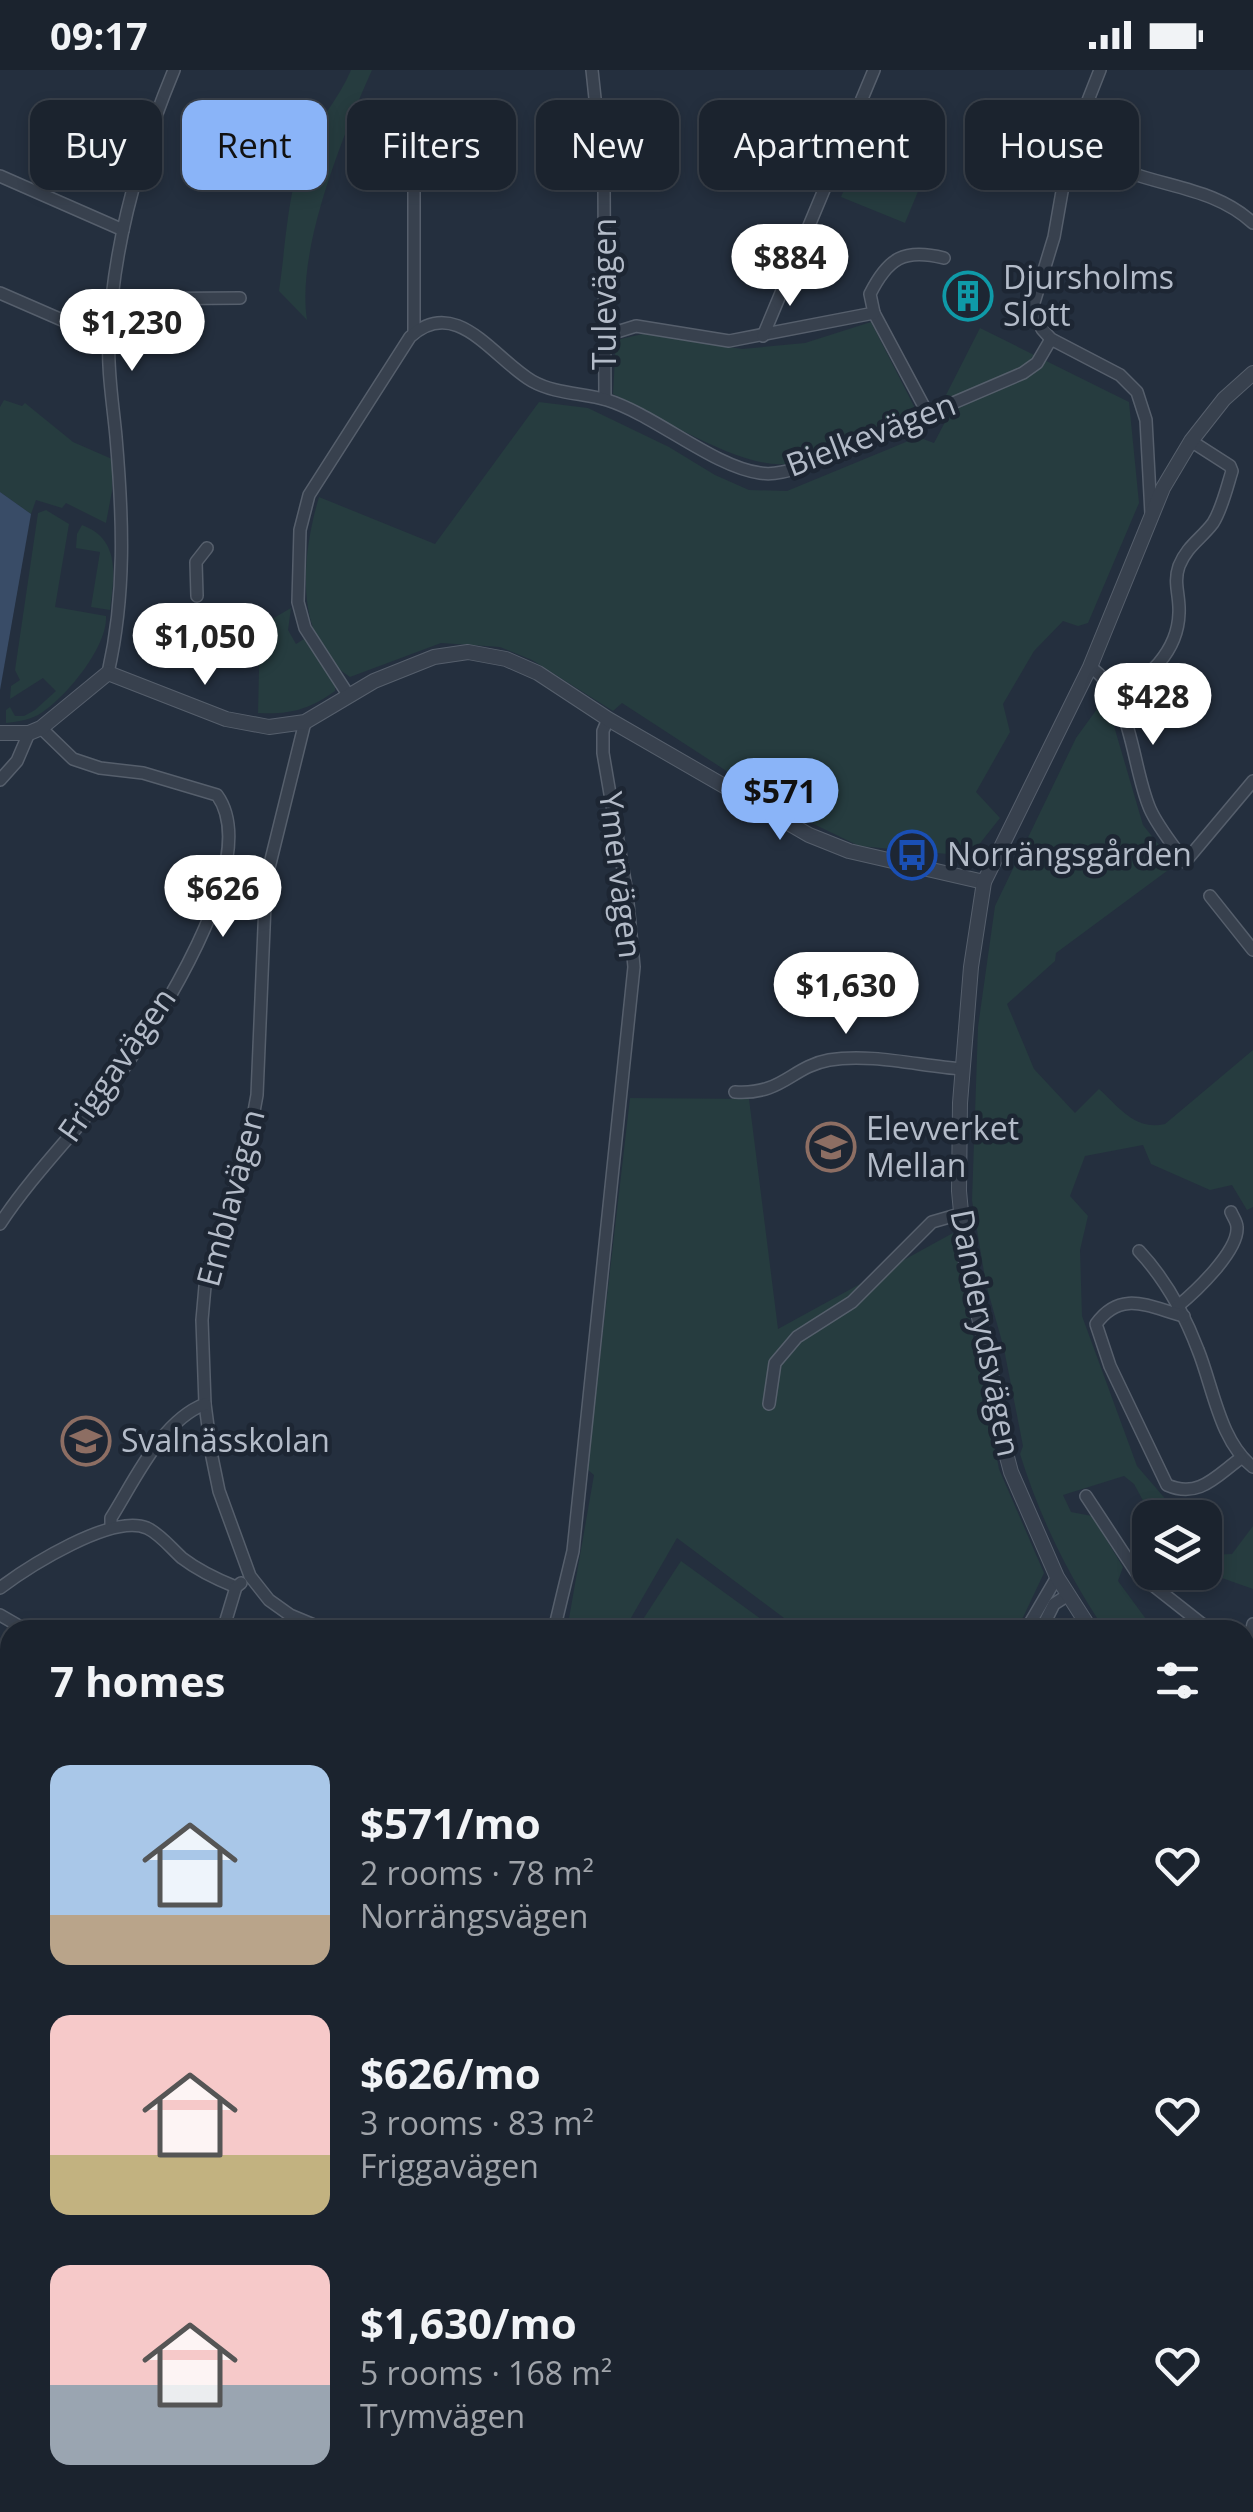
<!DOCTYPE html>
<html lang="en">
<head>
<meta charset="utf-8">
<style>
	body { margin:0; font-family:"Open Sans",sans-serif; background:#282f3a; color:#f1f3f6; height:100vh; display:flex; flex-direction:column; font-size:38px; white-space:nowrap }
	* { box-sizing:border-box; margin:0 }
	p { font-size:32px; color:#a0a4aa }
	.icon { flex:none; width:55px; height:55px; fill:none; stroke:currentColor; stroke-width:2; stroke-linecap:round; stroke-linejoin:round }
	.map { position:relative; flex:1; overflow:hidden }
	.side { position:absolute; left:0px; top:1550px; width:1255px; height:892px; display:flex; flex-direction:column; background:#1b232e; border-radius:30px 30px 0 0; box-shadow:0 5px 15px #0003,0 0 0 2px #39404a }
	.side>* { flex:none }
	.top-card { position:absolute; left:30px; top:30px; width:1195px; height:90px; display:flex; gap:20px }
	.buttons { position:absolute; left:1132px; top:1430px; display:grid; gap:20px }
	.buttons a { display:grid; place-items:center; width:90px; height:90px; border-radius:20px; background:#1b232e; box-shadow:0 5px 15px #0003,0 0 0 2px #39404a; font-size:50px }
	.price { position:absolute; translate:-50% -85px; padding:0 22px; border-radius:35px; background:#fff; color:#222; font-size:32px; line-height:65px; filter:drop-shadow(0 2px 5px #0008) }
	.price::after { content:''; position:absolute; left:50%; top:60px; width:30px; height:22px; margin-left:-15px; background:inherit; clip-path:polygon(0 0,100% 0,50% 100%) }
	.price.current { background:#8ab4f8; color:#111 }
	ul { padding:0; list-style:none }
	li { display:flex; align-items:center; gap:30px; height:250px; padding:0 50px }
	li span { display:grid; place-items:center; flex:none; width:280px; height:200px; border-radius:20px; color:#555 }
	li>.icon { margin-inline-start:auto }
	span .icon { width:120px; height:120px; fill:#fffc; stroke-width:1 }
	li b { font-size:42px }
	h2 { display:flex; justify-content:space-between; align-items:center; height:120px; padding:0 50px; font-size:42px }
	.chip { padding:0 35px; border-radius:20px; background:#1b232e; box-shadow:0 5px 15px #0003,0 0 0 2px #39404a; font-size:35px; line-height:90px }
	.chip.current { background:#8ab4f8; color:#111 }
	.status { display:flex; justify-content:space-between; align-items:center; height:70px; padding:0 50px; background:#1b232e; direction:ltr }
	.status svg { height:28px; fill:currentColor }
	.map>svg:first-child { display:block }
	.green { fill:#263c3f }
	.water { fill:#394c67 }
	.lines { fill:none; stroke-linecap:round; stroke-linejoin:round }
	.minor-casing { stroke:#565f6c; stroke-width:14 }
	.tertiary-casing { stroke:#565f6c; stroke-width:16 }
	.minor { stroke:#38414e; stroke-width:11 }
	.tertiary { stroke:#38414e; stroke-width:14 }
	.rail-casing { stroke:#5a6575; stroke-width:8 }
	.rail { stroke:#1d2633; stroke-width:4; stroke-dasharray:11; stroke-linecap:butt }
	.labels { text-anchor:middle; stroke-width:9; stroke-linejoin:round; paint-order:stroke }
	.poi-label { font-size:32px; fill:#b4bcc9; stroke:#1d2633; text-anchor:start }
	.street-label { font-size:32px; fill:#b4bcc9; stroke:#1d2633 }
</style>
</head>
<body>
<div class="status"><b>09:17</b><svg viewBox="0 0 49 12"><path d="M0 12V9h3v3zM5 12V6h3v6zM10 12V3h3v9zM15 12V0h3v12zM26 1h20v11H26zM47 4h2v5h-2z"/></svg></div>
<div class="map">
<svg width="1253" height="2442" viewBox="0 0 1253 2442">
	<rect width="100%" height="100%" fill="#242f3e"/>
	<g class="green">
		<path d="M351,0H372C343,65 296,180 307,250L279,221C285,182 288,117 304,82C316,53 339,29 351,0Z"/>
		<path d="M867,63L931,90L905,153L841,127Z"/>
		<path d="M871,252L918,344L785,394C738,398 657,345 613,324L616,270L647,263L742,279L805,273Z"/>
		<path d="M980,258L1129,332L1139,433L1088,553L1078,556L1063,551L1034,581L1003,634L1010,662L976,722L1000,748L970,786L859,776L791,743L622,633L613,641L532,590L500,577L441,573L350,607C292,569 302,484 319,427L435,474L539,332L588,338L669,377L715,405L749,420L787,421L918,367L934,373L944,354L946,325Z"/>
		<path d="M4,330L22,336L25,333L73,372L112,389V421L106,453L66,433L62,438L36,430L31,444L0,422V337Z"/>
		<path d="M46,440L69,454L55,537L106,546C108,577 64,630 38,645C28,650 17,652 6,653V640L10,637L15,646H24L35,640L56,621L43,608L10,629L11,616L20,610L15,600L38,443Z"/>
		<path d="M82,455C120,469 115,505 110,540L91,537L100,482L76,478L77,464Z"/>
		<path d="M291,538L288,560L296,574L304,569L335,615V621C310,639 290,645 258,643L260,556Z"/>
		<path d="M1097,639H1109L1143,755L1175,795L1056,883L1055,891L1007,934L1034,999L1075,1043L1099,1019C1119,1037 1135,1061 1165,1054L1253,980V1137L1247,1140L1232,1115L1210,1120L1151,1094L1143,1075L1085,1086L1070,1126L1088,1146L1080,1180L1082,1246L1137,1396L1181,1447H1152L1134,1414L1124,1406L1063,1425L1071,1442L1092,1446L1123,1497L1118,1511L1154,1560H1105C1068,1505 1040,1448 1020,1384L1023,1376L1004,1279L986,1214L972,1130L978,957L995,836L1076,668Z"/>
		<path d="M630,1028L749,1029L778,1259L953,1163L999,1399L1044,1503L1017,1560H800L677,1468L624,1560H567L594,1405L587,1399Z"/>
		<path d="M1253,1456V1519L1205,1502V1480L1209,1485L1232,1484Z"/>
		<path d="M681,1491L776,1560H636Z"/>
		<path d="M1253,2144V2442H1235L1229,2433L1245,2432V2150Z"/>
		<path d="M456,2433V2432L700,2433L690,2442H464L459,2440Z"/>
	</g>
	<path class="water" d="M0,422L31,444L0,620Z"/>
	<g class="lines">
		<g class="minor-casing">
			<g id="minor">
				<path d="M592,0L604,113L605,329"/>
				<path d="M1100,0L1070,76L1054,167L1033,236L1042,259L1051,269L1120,305L1137,322L1146,350L1151,444"/>
				<path d="M1070,76C1089,85 1108,95 1128,102C1172,118 1217,120 1253,153"/>
				<path d="M0,106L123,160"/>
				<path d="M0,223L108,270"/>
				<path d="M112,229L240,228"/>
				<path d="M874,243L928,344"/>
				<path d="M414,263V109L432,87"/>
				<path d="M607,265L636,256L729,271L874,243L870,224C888,188 904,178 944,188"/>
				<path d="M763,266L874,0"/>
				<path d="M197,526L196,492L207,478"/>
				<path d="M1090,597C1133,625 1131,695 1150,739C1158,757 1173,775 1185,792L1253,711"/>
				<path d="M108,603C126,524 123,448 116,367C113,334 107,300 109,267C113,175 139,84 174,0"/>
				<path d="M349,626L305,558L298,532L300,460L309,425L410,267C456,224 494,289 532,311C555,324 583,323 607,330C655,345 714,397 760,403C778,406 796,398 813,393L1023,303L1037,293L1051,269"/>
				<path d="M1117,628C1147,608 1178,583 1179,543C1180,525 1173,513 1179,496C1187,476 1201,469 1213,453C1222,439 1227,417 1232,401L1230,396L1191,371"/>
				<path d="M305,652L266,810L257,1025L245,1090L206,1205L202,1250L205,1334L212,1387L219,1421L250,1506L269,1530L290,1545L326,1560"/>
				<path d="M0,710L17,691L29,663"/>
				<path d="M1210,826L1253,880"/>
				<path d="M735,1022C783,1025 791,997 829,990C871,983 920,996 962,999"/>
				<path d="M0,1154C32,1105 75,1063 111,1016C152,960 265,791 217,725L143,703L100,698L73,689L41,658"/>
				<path d="M1139,1181C1166,1210 1184,1243 1198,1280C1213,1317 1220,1372 1253,1397"/>
				<path d="M1178,1236C1195,1222 1239,1181 1237,1157C1237,1152 1233,1147 1231,1142"/>
				<path d="M1184,1246C1149,1237 1121,1219 1096,1254L1110,1296L1167,1415C1199,1429 1216,1406 1241,1388"/>
				<path d="M769,1334L775,1293L797,1267L852,1232L932,1152L960,1144"/>
				<path d="M1086,1426L1136,1502L1202,1554L1220,1560"/>
				<path d="M111,1458V1448C135,1410 161,1351 205,1334"/>
				<path d="M0,1518C28,1497 112,1443 147,1458C160,1464 171,1478 182,1488C199,1501 216,1509 236,1517"/>
				<path d="M0,1545L26,1560"/>
				<path d="M223,1560L236,1517L241,1513"/>
				<path d="M554,1560L573,1481L634,897L627,823L603,683V661L608,649"/>
				<path d="M1026,1560L1057,1507"/>
				<path d="M1041,1560L1054,1534L1068,1525"/>
				<path d="M1245,1591L1253,1554"/>
				<path d="M1245,1688L1253,1706"/>
				<path d="M0,2028L10,2020"/>
				<path d="M1245,2145L1253,2139"/>
				<path d="M0,2294L10,2300"/>
				<path d="M214,2432L219,2442"/>
				<path d="M432,2432L435,2442"/>
				<path d="M1000,2432L1001,2442"/>
				<path d="M78,2442L79,2432"/>
				<path d="M853,2442L858,2432"/>
			</g>
		</g>
		<g class="tertiary-casing">
			<g id="tertiary">
				<path d="M0,663H29L41,658L108,603L226,649L269,657L305,652L374,611L434,587L468,582L506,589L538,603L608,649L809,765L849,781L984,812"/>
				<path d="M1091,1560L1057,1507L1011,1402L1002,1368L987,1280L966,1194L959,1121L960,1033L971,897L984,812L1090,597L1163,418L1191,371L1224,329L1253,303"/>
				<path d="M1206,2432L1212,2442"/>
			</g>
		</g>
		<use href="#minor" class="minor"/>
		<use href="#tertiary" class="tertiary"/>
		<g class="rail-casing">
			<g id="rail">
				<path d="M1245,1950L1253,1943"/>
				<path d="M713,2442L723,2432"/>
			</g>
		</g>
		<use href="#rail" class="rail"/>
	</g>
	<defs>
		<g id="building-ring" transform="scale(2.5)"><circle r="9.5" fill="#1d2633" stroke="#0f9aa8" stroke-width="1.5"/><path d="M-4-6H4V6H1V3H-1V6H-4ZM-2.5-4.3h1.7v1.8h-1.7ZM.8-4.3h1.7v1.8H.8ZM-2.5-1h1.7V.8h-1.7ZM.8-1h1.7V.8H.8Z" fill="#0f9aa8"/></g>
		<g id="bus-ring" transform="scale(2.5)"><circle r="9.5" fill="#1d2633" stroke="#1a4fb4" stroke-width="1.5"/><path d="M-5-6H5V4H4V6H2V4H-2V6H-4V4H-5ZM-3.5-4V0h7V-4ZM-3.5 1.2v1.5H-2V1.2ZM2 1.2v1.5H3.5V1.2Z" fill="#1a4fb4"/></g>
		<g id="school-ring" transform="scale(2.5)"><circle r="9.5" fill="#1d2633" stroke="#8d6e63" stroke-width="1.5"/><path d="M0-5L7-2L0 1L-7-2ZM-4 1L0 2.5L4 1V4Q0 6-4 4Z" fill="#8d6e63"/></g>
	</defs>
	<g fill-rule="evenodd">
		<use href="#building-ring" x="968" y="226"/>
		<use href="#bus-ring" x="912" y="785"/>
		<use href="#school-ring" x="831" y="1077"/>
		<use href="#school-ring" x="86" y="1371"/>
	</g>
	<g class="labels">
		<g class="poi-label">
			<text x="1003" y="219">Djursholms<tspan x="1003" dy="37">Slott</tspan></text>
			<text x="947" y="796">Norrängsgården</text>
			<text x="866" y="1070">Elevverket<tspan x="866" dy="37">Mellan</tspan></text>
			<text x="121" y="1382">Svalnässkolan</text>
		</g>
		<g class="street-label">
			<text transform="translate(605 224) rotate(-90)" y="11">Tulevägen</text>
			<text transform="translate(871 365) rotate(-21)" y="11">Bielkevägen</text>
			<text transform="translate(620 805) rotate(83)" y="11">Ymervägen</text>
			<text transform="translate(117 995) rotate(-55)" y="11">Friggavägen</text>
			<text transform="translate(231 1128) rotate(-75)" y="11">Emblavägen</text>
			<text transform="translate(985 1263) rotate(79)" y="11">Danderydsvägen</text>
		</g>
	</g>
</svg>
<div class="buttons">
<a><svg class="icon" aria-label="layers" viewBox="0 0 24 24"><path d="M12 4l9 5-9 5-9-5zM3 14l9 5 9-5"/></svg></a>
</div>
<b class="price" style="left:790px;top:239px">$884</b>
<b class="price" style="left:132px;top:304px">$1,230</b>
<b class="price" style="left:205px;top:618px">$1,050</b>
<b class="price" style="left:1153px;top:678px">$428</b>
<b class="price current" style="left:780px;top:773px">$571</b>
<b class="price" style="left:223px;top:870px">$626</b>
<b class="price" style="left:846px;top:967px">$1,630</b>
<div class="top-card">
<a class="chip">Buy</a>
<a class="chip current">Rent</a>
<a class="chip">Filters</a>
<a class="chip">New</a>
<a class="chip">Apartment</a>
<a class="chip">House</a>
</div>
<section class="side">
<h2>7 homes<svg class="icon" aria-label="filters" viewBox="0 0 24 24"><path d="M4 7h16M4 17h16"/><circle cx="9" cy="7" r="2"/><circle cx="15" cy="17" r="2"/></svg></h2>
<ul>
<li><span style="background:linear-gradient(#a9c7e8 75%,#b9a48a 0)"><svg class="icon" aria-label="home" viewBox="0 0 24 24"><path d="M3 11l9-7 9 7M6 9v11h12V9"/></svg></span><div><b>$571/mo</b><p>2 rooms · 78 m²</p><p>Norrängsvägen</p></div><svg class="icon" aria-label="heart" viewBox="0 0 24 24"><path d="M12 20l-8-8c-3-5 5-10 8-4 3-6 11-1 8 4z"/></svg></li>
<li><span style="background:linear-gradient(#f6c9c9 70%,#c2b280 0)"><svg class="icon" aria-label="home" viewBox="0 0 24 24"><path d="M3 11l9-7 9 7M6 9v11h12V9"/></svg></span><div><b>$626/mo</b><p>3 rooms · 83 m²</p><p>Friggavägen</p></div><svg class="icon" aria-label="heart" viewBox="0 0 24 24"><path d="M12 20l-8-8c-3-5 5-10 8-4 3-6 11-1 8 4z"/></svg></li>
<li><span style="background:linear-gradient(#f6c9c9 60%,#9aa5b1 0)"><svg class="icon" aria-label="home" viewBox="0 0 24 24"><path d="M3 11l9-7 9 7M6 9v11h12V9"/></svg></span><div><b>$1,630/mo</b><p>5 rooms · 168 m²</p><p>Trymvägen</p></div><svg class="icon" aria-label="heart" viewBox="0 0 24 24"><path d="M12 20l-8-8c-3-5 5-10 8-4 3-6 11-1 8 4z"/></svg></li>
</ul>
</section>
</div>
</body>
</html>
